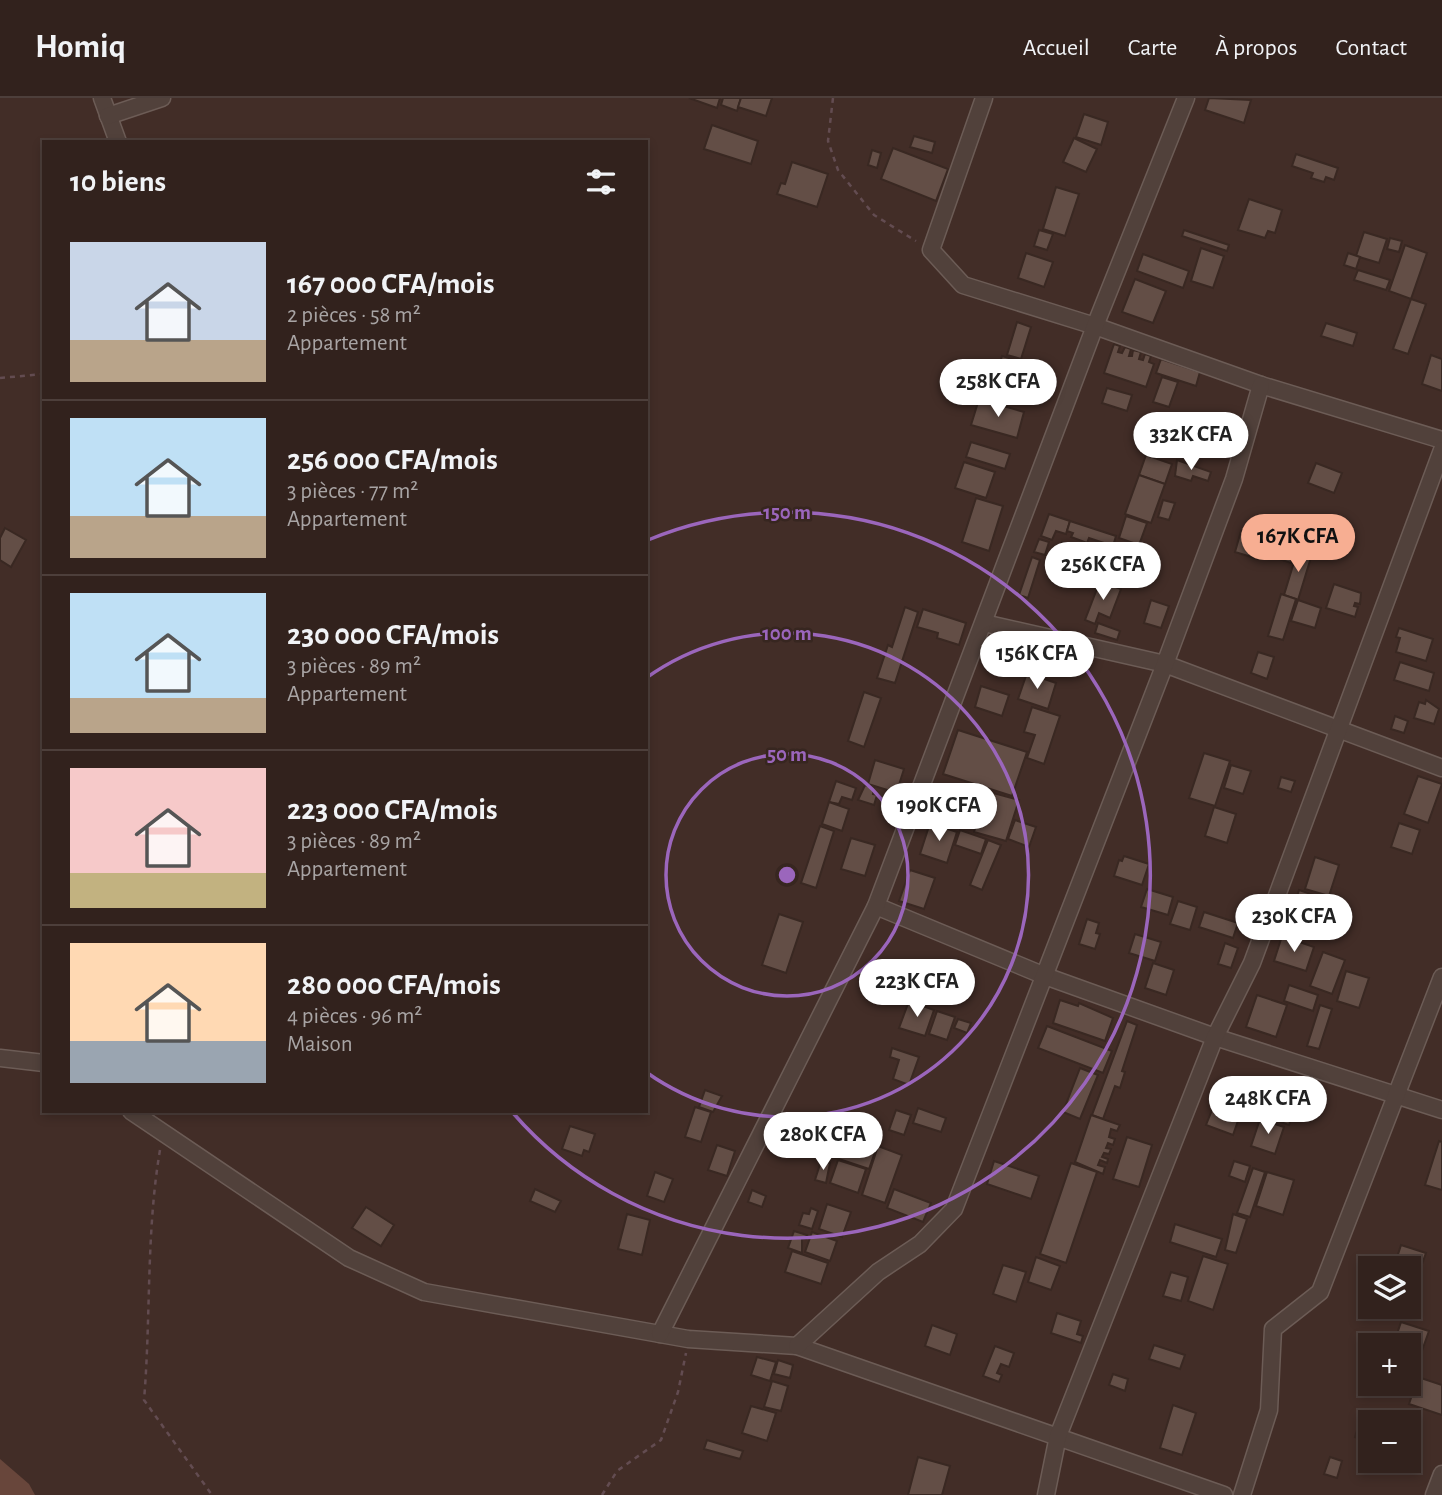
<!DOCTYPE html>
<html lang="fr">
<head>
<meta charset="utf-8">
<style>
	body { margin:0; font-family:"Alegreya Sans",sans-serif; background:#3a2a26; color:#f1f3f6; height:100vh; display:flex; flex-direction:column; font-size:26px; white-space:nowrap }
	* { box-sizing:border-box; margin:0 }
	p { font-size:23px; color:#a8a4a4 }
	.icon { flex:none; width:38px; height:38px; fill:none; stroke:currentColor; stroke-width:2; stroke-linecap:round; stroke-linejoin:round }
	.map { position:relative; flex:1; overflow:hidden }
	.sheet { position:absolute; left:42px; top:42px; width:606px; height:973px; display:flex; flex-direction:column; background:#32221d; border-radius:0px; box-shadow:0 4px 10px #0003,0 0 0 2px #4d3f3b }
	.sheet>* { flex:none }
	.controls { position:absolute; left:1358px; top:1158px; display:grid; gap:14px }
	.controls a { display:grid; place-items:center; width:63px; height:63px; border-radius:0px; background:#32221d; box-shadow:0 4px 10px #0003,0 0 0 2px #4d3f3b; font-size:35px }
	.price { position:absolute; translate:-50% -60px; padding:0 16px; border-radius:24px; background:#fff; color:#222; font-size:23px; line-height:46px; filter:drop-shadow(0 2px 4px #0008) }
	.price::after { content:''; position:absolute; left:50%; top:42px; width:21px; height:16px; margin-left:-10px; background:inherit; clip-path:polygon(0 0,100% 0,50% 100%) }
	.price.on { background:#f7ae92; color:#111 }
	ul { padding:0; list-style:none }
	li { display:flex; align-items:center; gap:21px; height:175px; padding:0 28px }
	li+li { border-top:2px solid #4d3f3b }
	li span { display:grid; place-items:center; flex:none; width:196px; height:140px; border-radius:0px; color:#555 }
	li>.icon { margin-inline-start:auto }
	span .icon { width:84px; height:84px; fill:#fffc; stroke-width:1 }
	li b { font-size:30px }
	h2 { display:flex; justify-content:space-between; align-items:center; height:84px; padding:0 28px; font-size:30px }
	header { display:flex; align-items:center; gap:42px; box-sizing:border-box; height:98px; padding:0 35px; background:#32221d; border-bottom:2px solid #4d3f3b }
	header strong { font-size:33px }
	nav { display:flex; gap:38px; margin-inline-start:auto; font-size:24px }
	.map>svg:first-child { display:block }
	.water { fill:#68463b }
	.building { fill:#634e46; stroke:#392822; stroke-width:2 }
	.lines { fill:none; stroke-linecap:round; stroke-linejoin:round }
	.minor-casing { stroke:#6c5c56; stroke-width:19 }
	.path { stroke:#634c51; stroke-width:2.5; stroke-dasharray:5 5; stroke-linecap:butt }
	.minor { stroke:#51413b; stroke-width:16 }
	.ring { fill:none; stroke:#9b66bc; stroke-width:3.5 }
	.centre { fill:#9b66bc; stroke:#372620; stroke-width:3.5 }
	.ring-label { font-size:21px; text-anchor:middle; font-weight:bold; fill:#9b66bc; stroke:#372620; stroke-width:5; stroke-linejoin:round; paint-order:stroke }
</style>
</head>
<body>
<header>
<strong>Homiq</strong>
<nav><a>Accueil</a><a>Carte</a><a>À propos</a><a>Contact</a></nav>
</header>
<div class="map">
<svg width="1442" height="1397" viewBox="0 0 1442 1397">
	<rect width="100%" height="100%" fill="#422d27"/>
	<path class="water" d="M0,1361L29,1386L35,1397H0Z"/>
	<g class="building">
		<path d="M689,0H720L717,10Z"/>
		<path d="M723,0H741L737,13L721,7Z"/>
		<path d="M741,0H772L766,18L738,9Z"/>
		<path d="M1209,0L1251,2L1244,25L1205,12Z"/>
		<path d="M1084,16L1108,24L1101,47L1076,39Z"/>
		<path d="M712,27L758,43L751,66L704,51Z"/>
		<path d="M914,38L935,44L932,55L910,49Z"/>
		<path d="M1074,40L1097,51L1086,74L1063,64Z"/>
		<path d="M893,50L948,71L936,103L881,81Z"/>
		<path d="M872,52L881,55L877,70L868,67Z"/>
		<path d="M1296,56L1338,70L1334,82L1326,79L1324,84L1311,80L1313,75L1292,68Z"/>
		<path d="M792,64L828,76L817,109L777,96L781,85L785,86Z"/>
		<path d="M1056,89L1079,96L1065,138L1043,131Z"/>
		<path d="M1249,101L1282,112L1275,135L1268,133L1265,140L1238,132Z"/>
		<path d="M1039,132L1053,136L1047,152L1034,148Z"/>
		<path d="M1184,132L1229,147L1227,153L1182,138Z"/>
		<path d="M1364,134L1387,141L1379,165L1356,158Z"/>
		<path d="M1390,140L1402,143L1399,154L1387,151Z"/>
		<path d="M1405,147L1427,155L1411,201L1389,193Z"/>
		<path d="M1201,150L1224,158L1213,190L1191,183Z"/>
		<path d="M1026,155L1053,164L1044,189L1018,180Z"/>
		<path d="M1348,155L1360,159L1356,171L1344,167Z"/>
		<path d="M1143,156L1189,173L1183,190L1137,173Z"/>
		<path d="M1358,172L1390,182L1386,192L1354,182Z"/>
		<path d="M1135,181L1166,193L1153,225L1122,214Z"/>
		<path d="M1411,201L1426,206L1408,256L1393,251Z"/>
		<path d="M1017,224L1031,229L1021,261L1007,257Z"/>
		<path d="M1326,225L1357,235L1353,248L1321,238Z"/>
		<path d="M1114,246L1120,248L1118,254L1122,255L1125,249L1131,251L1129,258H1132L1133,252L1141,254L1139,261L1143,262L1145,256L1151,258L1149,264L1154,266L1146,289L1104,275Z"/>
		<path d="M1431,257L1442,261V293L1422,286Z"/>
		<path d="M1002,258L1022,264L1009,303L990,297Z"/>
		<path d="M1161,261L1200,274L1196,288L1156,275Z"/>
		<path d="M1162,279L1178,284L1169,309L1153,304Z"/>
		<path d="M1107,290L1132,297L1127,313L1102,305Z"/>
		<path d="M979,301L1024,314L1017,340L971,327Z"/>
		<path d="M971,344L1010,356L1005,371L966,359Z"/>
		<path d="M1146,357L1172,366L1165,386L1139,377Z"/>
		<path d="M1177,362L1211,374L1208,383L1193,378L1191,383L1175,378Z"/>
		<path d="M964,364L995,374L986,400L955,390Z"/>
		<path d="M1316,365L1342,375L1334,395L1308,385Z"/>
		<path d="M1139,377L1165,386L1151,425L1125,416Z"/>
		<path d="M976,400L1003,408L989,453L962,444Z"/>
		<path d="M1163,402L1175,405L1169,422L1158,419Z"/>
		<path d="M1049,416L1070,423L1066,436L1056,433L1052,442L1041,438Z"/>
		<path d="M1126,418L1147,425L1139,447L1119,440Z"/>
		<path d="M1070,423L1116,438L1113,448L1089,440L1087,445L1071,439L1073,435L1067,433Z"/>
		<path d="M5,430L26,442L11,469L0,462V440Z"/>
		<path d="M1241,433L1264,440L1258,461L1235,454Z"/>
		<path d="M1039,441L1049,444L1045,457L1034,454Z"/>
		<path d="M1272,443L1295,450L1291,465L1267,457Z"/>
		<path d="M1062,444L1080,450L1073,471L1055,465Z"/>
		<path d="M1086,451L1104,457L1099,472L1104,474L1101,483L1076,474Z"/>
		<path d="M1298,451L1312,456L1298,502L1284,497Z"/>
		<path d="M1032,459L1040,462L1028,500L1019,497Z"/>
		<path d="M1100,483L1121,491L1110,520L1099,515L1095,526L1085,522Z"/>
		<path d="M1334,486L1361,495L1360,506L1355,505L1354,508L1358,509L1355,519L1326,510Z"/>
		<path d="M1281,496L1296,501L1283,542L1268,538Z"/>
		<path d="M1151,502L1169,508L1161,530L1144,525Z"/>
		<path d="M1298,502L1321,510L1315,530L1291,523Z"/>
		<path d="M905,509L918,514L895,585L877,580L888,547L892,549Z"/>
		<path d="M923,511L966,525L959,547L937,540L938,535L917,529Z"/>
		<path d="M1098,525L1120,533L1117,542L1095,535Z"/>
		<path d="M1399,530L1433,541L1426,563L1396,554L1400,540L1396,539Z"/>
		<path d="M1258,554L1274,559L1267,581L1251,575Z"/>
		<path d="M1400,564L1434,575L1429,593L1394,582Z"/>
		<path d="M1027,575L1056,585L1048,611L1018,601Z"/>
		<path d="M981,588L1009,597L1002,618L975,609Z"/>
		<path d="M864,594L881,600L864,649L848,643Z"/>
		<path d="M1426,602L1439,611L1434,626L1414,620L1419,604L1425,606Z"/>
		<path d="M1032,609L1060,618L1044,666L1027,660L1035,637L1024,634Z"/>
		<path d="M1395,618L1408,623L1404,635L1391,631Z"/>
		<path d="M958,632L1027,654L1012,698L943,676Z"/>
		<path d="M1204,655L1230,663L1215,708L1189,700Z"/>
		<path d="M875,662L904,671L898,690L901,691L900,696L868,686Z"/>
		<path d="M1231,667L1251,673L1243,696L1224,690Z"/>
		<path d="M1418,678L1442,686L1428,725L1404,716Z"/>
		<path d="M1281,679L1295,683L1291,694L1278,690Z"/>
		<path d="M836,683L856,690L852,702L842,699L839,706L829,704Z"/>
		<path d="M865,687L874,690L873,696L877,697L874,707L858,702Z"/>
		<path d="M986,693L1019,702L1006,743L974,734Z"/>
		<path d="M829,704L849,711L842,733L822,726Z"/>
		<path d="M1214,709L1236,716L1227,745L1205,738Z"/>
		<path d="M1015,722L1036,729L1029,749L1008,741Z"/>
		<path d="M930,725L957,734L947,765L920,756Z"/>
		<path d="M1399,725L1420,732L1412,756L1391,749Z"/>
		<path d="M820,728L834,733L816,790L801,785Z"/>
		<path d="M960,732L986,741L981,756L955,747Z"/>
		<path d="M851,740L875,747L865,778L841,771Z"/>
		<path d="M988,742L1001,747L982,792L970,787Z"/>
		<path d="M1124,758L1149,766L1142,787L1114,778L1119,762L1122,763Z"/>
		<path d="M1315,759L1339,767L1329,798L1305,791Z"/>
		<path d="M910,772L935,780L924,811L899,803Z"/>
		<path d="M1147,791L1173,799L1168,817L1141,809Z"/>
		<path d="M1299,792L1323,800L1310,841L1286,833Z"/>
		<path d="M1178,803L1197,809L1190,832L1170,826Z"/>
		<path d="M1204,814L1238,825L1233,840L1199,829Z"/>
		<path d="M779,816L803,824L786,875L762,867Z"/>
		<path d="M1087,821L1099,825L1096,835L1100,836L1095,851L1079,846Z"/>
		<path d="M1135,836L1161,844L1155,863L1129,855Z"/>
		<path d="M1282,838L1314,849L1306,873L1274,863Z"/>
		<path d="M1225,845L1238,850L1231,870L1218,866Z"/>
		<path d="M1323,854L1345,862L1332,896L1310,888Z"/>
		<path d="M1153,865L1174,872L1166,897L1145,890Z"/>
		<path d="M1346,873L1369,880L1359,910L1337,903Z"/>
		<path d="M1289,887L1318,897L1313,913L1284,903Z"/>
		<path d="M1257,897L1287,907L1276,939L1246,929Z"/>
		<path d="M1060,902L1078,908L1079,905L1113,920L1105,943L1053,925Z"/>
		<path d="M909,903L934,912L925,938L899,930Z"/>
		<path d="M1320,907L1332,911L1319,951L1307,948Z"/>
		<path d="M937,913L955,919L947,942L929,936Z"/>
		<path d="M958,921L971,925L967,935L954,930Z"/>
		<path d="M1127,923L1137,927L1122,973L1125,974L1120,990L1115,988L1103,1021L1092,1017Z"/>
		<path d="M1047,928L1112,953L1103,975L1038,950Z"/>
		<path d="M892,950L919,959L909,987L893,981L899,962L890,959Z"/>
		<path d="M1080,970L1098,977L1080,1021L1063,1014Z"/>
		<path d="M705,992L722,998L713,1014L699,1009Z"/>
		<path d="M1280,997L1297,1002L1289,1027L1272,1021Z"/>
		<path d="M1214,1007L1240,1017L1233,1037L1206,1027Z"/>
		<path d="M695,1009L711,1014L701,1044L685,1039Z"/>
		<path d="M918,1010L946,1020L941,1034L913,1025Z"/>
		<path d="M896,1012L911,1017L904,1037L889,1032Z"/>
		<path d="M1091,1017L1120,1027L1117,1033L1111,1031L1109,1039L1115,1041L1113,1047L1108,1045L1106,1050L1111,1051L1109,1056L1104,1055L1102,1059L1108,1061L1107,1065L1100,1062L1098,1067L1105,1069L1103,1076L1075,1064Z"/>
		<path d="M1260,1021L1284,1029L1275,1056L1251,1048Z"/>
		<path d="M570,1028L595,1036L589,1054L584,1052L582,1058L562,1051Z"/>
		<path d="M840,1039L876,1051L869,1071L833,1059Z"/>
		<path d="M1127,1039L1152,1047L1139,1089L1113,1081Z"/>
		<path d="M1439,1043L1442,1044V1092L1425,1087Z"/>
		<path d="M717,1047L735,1053L727,1078L708,1072Z"/>
		<path d="M878,1048L902,1057L885,1105L862,1097Z"/>
		<path d="M838,1062L866,1071L858,1095L830,1085Z"/>
		<path d="M821,1063L830,1065L826,1085L815,1082Z"/>
		<path d="M994,1063L1039,1078L1031,1101L987,1086Z"/>
		<path d="M1234,1063L1250,1068L1245,1084L1229,1078Z"/>
		<path d="M1071,1065L1097,1074L1066,1165L1040,1156Z"/>
		<path d="M1253,1070L1265,1074L1250,1119L1237,1115Z"/>
		<path d="M655,1074L673,1081L664,1104L647,1098Z"/>
		<path d="M1267,1074L1294,1082L1283,1117L1256,1108Z"/>
		<path d="M535,1091L561,1103L555,1114L530,1103Z"/>
		<path d="M894,1091L931,1105L923,1124L887,1110Z"/>
		<path d="M752,1092L766,1098L762,1109L748,1104Z"/>
		<path d="M827,1106L851,1114L842,1139L819,1131Z"/>
		<path d="M366,1109L394,1127L381,1148L352,1130Z"/>
		<path d="M811,1110L818,1113L812,1131L799,1127L803,1115L809,1116Z"/>
		<path d="M627,1116L650,1122L642,1157L618,1151Z"/>
		<path d="M1233,1116L1247,1121L1236,1155L1225,1152Z"/>
		<path d="M1175,1126L1222,1141L1216,1159L1170,1144Z"/>
		<path d="M794,1133L807,1137L806,1141L802,1140V1155L788,1150Z"/>
		<path d="M812,1134L837,1143L830,1163L805,1154Z"/>
		<path d="M1401,1147L1426,1155L1418,1177L1409,1174V1171L1394,1169Z"/>
		<path d="M792,1153L828,1165L821,1186L785,1174Z"/>
		<path d="M1203,1158L1228,1166L1213,1212L1188,1203Z"/>
		<path d="M1036,1159L1060,1168L1051,1192L1028,1184Z"/>
		<path d="M1003,1167L1026,1174L1016,1204L993,1196Z"/>
		<path d="M1171,1174L1188,1179L1181,1203L1163,1198Z"/>
		<path d="M1057,1215L1081,1223L1077,1236L1083,1238L1081,1245L1051,1235Z"/>
		<path d="M1401,1224L1429,1233L1418,1264L1409,1261V1248H1393Z"/>
		<path d="M932,1227L957,1236L950,1257L925,1248Z"/>
		<path d="M1154,1247L1185,1257L1180,1271L1149,1261Z"/>
		<path d="M995,1248L1014,1255L1009,1269L1001,1266L997,1275L1002,1277L999,1284L983,1278Z"/>
		<path d="M757,1259L776,1264L770,1283L751,1277Z"/>
		<path d="M778,1262L793,1267L790,1280L774,1276Z"/>
		<path d="M1113,1276L1128,1281L1125,1293L1109,1287Z"/>
		<path d="M1364,1276L1370,1278V1286H1376L1374,1294L1359,1290Z"/>
		<path d="M1418,1279L1442,1287V1317L1409,1306Z"/>
		<path d="M772,1283L788,1288L781,1313L764,1309Z"/>
		<path d="M1173,1307L1196,1315L1182,1357L1160,1350Z"/>
		<path d="M751,1308L776,1315L767,1343L742,1335Z"/>
		<path d="M1362,1316L1389,1325H1370V1344L1355,1339Z"/>
		<path d="M707,1342L743,1353L740,1361L704,1351Z"/>
		<path d="M918,1359L950,1368L942,1397H908Z"/>
		<path d="M1330,1359L1342,1363L1337,1380L1324,1376Z"/>
	</g>
	<g class="lines">
		<g class="minor-casing">
			<g id="minor">
				<path d="M102,0L118,44"/>
				<path d="M984,0L931,152L963,187L1095,228L1261,287L1442,342"/>
				<path d="M108,18L162,0"/>
				<path d="M984,525L1165,566L1442,670"/>
				<path d="M876,808L1045,878L1215,939L1442,1012"/>
				<path d="M0,960L44,965"/>
				<path d="M131,1013L349,1160L424,1194L688,1241L797,1248L1224,1397"/>
				<path d="M660,1236L876,808L1095,228L1186,0"/>
				<path d="M797,1248L878,1174L920,1146L954,1111L1165,566L1234,381L1261,287"/>
				<path d="M1046,1397L1058,1338L1215,939L1252,865L1442,352"/>
				<path d="M1242,1397L1269,1312L1273,1231L1320,1194L1442,879"/>
				<path d="M1434,1397L1442,1376"/>
			</g>
		</g>
		<g class="path">
			<path d="M833,0L828,43L838,72L874,117L916,143"/>
			<path d="M0,280L44,276"/>
			<path d="M160,1052C146,1134 151,1219 144,1302L212,1397"/>
			<path d="M602,1397L617,1373L661,1342L678,1294L686,1255"/>
		</g>
		<use href="#minor" class="minor"/>
	</g>
	<g class="ring">
		<circle cx="787" cy="777" r="121"/>
		<path d="M646 580A242 242 0 1 1 646 974"/>
		<path d="M648 442A363 363 0 1 1 513 1015"/>
	</g>
	<circle cx="787" cy="777" r="10" class="centre"/>
	<g class="ring-label">
		<text x="787" y="421">150 m</text>
		<text x="787" y="542">100 m</text>
		<text x="787" y="663">50 m</text>
	</g>
</svg>
<div class="controls">
<a><svg class="icon" aria-label="layers" viewBox="0 0 24 24"><path d="M12 4l9 5-9 5-9-5zM3 14l9 5 9-5"/></svg></a>
<a>+</a>
<a>−</a>
</div>
<b class="price" style="left:998px;top:321px">258K CFA</b>
<b class="price" style="left:1191px;top:374px">332K CFA</b>
<b class="price on" style="left:1298px;top:476px">167K CFA</b>
<b class="price" style="left:1103px;top:504px">256K CFA</b>
<b class="price" style="left:1037px;top:593px">156K CFA</b>
<b class="price" style="left:939px;top:745px">190K CFA</b>
<b class="price" style="left:1294px;top:856px">230K CFA</b>
<b class="price" style="left:917px;top:921px">223K CFA</b>
<b class="price" style="left:1268px;top:1038px">248K CFA</b>
<b class="price" style="left:823px;top:1074px">280K CFA</b>
<section class="sheet">
<h2>10 biens<svg class="icon" aria-label="filters" viewBox="0 0 24 24"><path d="M4 7h16M4 17h16"/><circle cx="9" cy="7" r="2"/><circle cx="15" cy="17" r="2"/></svg></h2>
<ul>
<li><span style="background:linear-gradient(#c9d6e8 70%,#b9a48a 0)"><svg class="icon" aria-label="home" viewBox="0 0 24 24"><path d="M3 11l9-7 9 7M6 9v11h12V9"/></svg></span><div><b>167 000 CFA/mois</b><p>2 pièces · 58 m²</p><p>Appartement</p></div></li>
<li><span style="background:linear-gradient(#bfe0f5 70%,#b9a48a 0)"><svg class="icon" aria-label="home" viewBox="0 0 24 24"><path d="M3 11l9-7 9 7M6 9v11h12V9"/></svg></span><div><b>256 000 CFA/mois</b><p>3 pièces · 77 m²</p><p>Appartement</p></div></li>
<li><span style="background:linear-gradient(#bfe0f5 75%,#b9a48a 0)"><svg class="icon" aria-label="home" viewBox="0 0 24 24"><path d="M3 11l9-7 9 7M6 9v11h12V9"/></svg></span><div><b>230 000 CFA/mois</b><p>3 pièces · 89 m²</p><p>Appartement</p></div></li>
<li><span style="background:linear-gradient(#f6c9c9 75%,#c2b280 0)"><svg class="icon" aria-label="home" viewBox="0 0 24 24"><path d="M3 11l9-7 9 7M6 9v11h12V9"/></svg></span><div><b>223 000 CFA/mois</b><p>3 pièces · 89 m²</p><p>Appartement</p></div></li>
<li><span style="background:linear-gradient(#ffd9b3 70%,#9aa5b1 0)"><svg class="icon" aria-label="home" viewBox="0 0 24 24"><path d="M3 11l9-7 9 7M6 9v11h12V9"/></svg></span><div><b>280 000 CFA/mois</b><p>4 pièces · 96 m²</p><p>Maison</p></div></li>
</ul>
</section>
</div>
</body>
</html>
